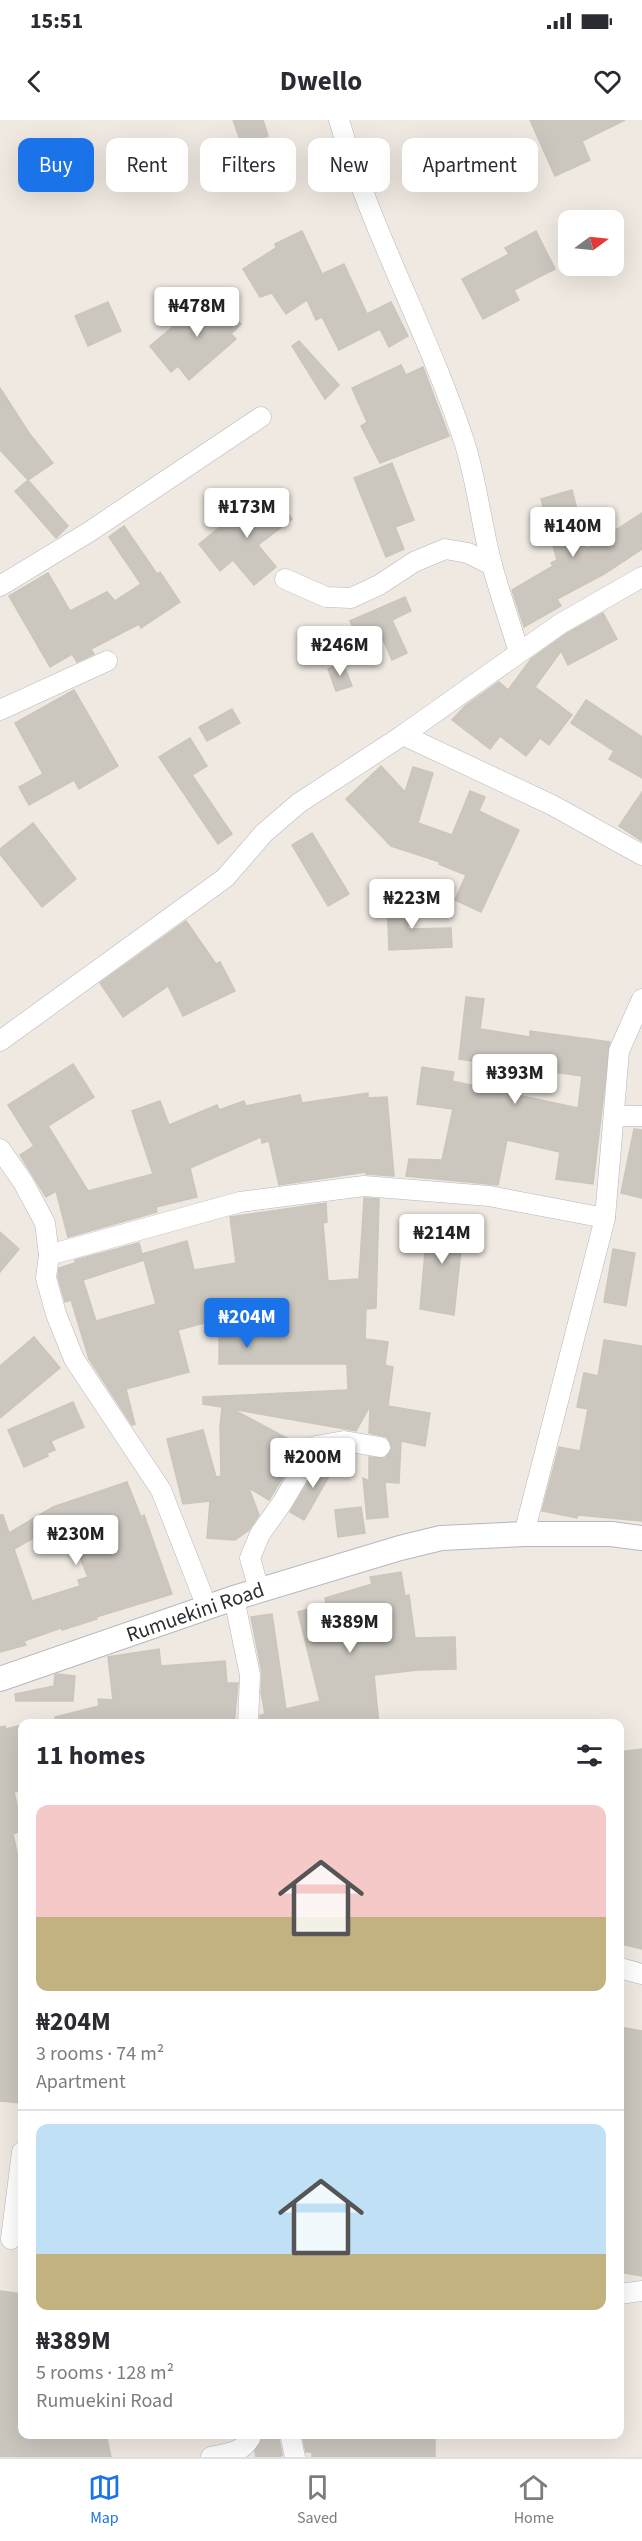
<!DOCTYPE html>
<html lang="en">
<head>
<meta charset="utf-8">
<style>
	body { margin:0; font-family:"Source Sans 3",sans-serif; background:#f2f2f3; color:#2b2b33; height:100vh; display:flex; flex-direction:column; font-size:22px; white-space:nowrap }
	* { box-sizing:border-box; margin:0 }
	p { font-size:20px; color:#7c7c81 }
	.icon { flex:none; width:33px; height:33px; fill:none; stroke:currentColor; stroke-width:2; stroke-linecap:round; stroke-linejoin:round }
	.map { position:relative; flex:1; overflow:hidden }
	.sheet { position:absolute; left:18px; top:1599px; width:606px; height:720px; display:flex; flex-direction:column; background:#fff; border-radius:12px; box-shadow:0 6px 24px #0002 }
	.sheet>* { flex:none }
	.banner { position:absolute; left:18px; top:18px; width:606px; height:54px; display:flex; gap:12px }
	.needle { width:39px; rotate:75deg }
	.tools { position:absolute; left:558px; top:90px; display:grid; gap:12px }
	.tools a { display:grid; place-items:center; width:66px; height:66px; border-radius:12px; background:#fff; box-shadow:0 6px 24px #0002; font-size:30px }
	.price { position:absolute; translate:-50% -51px; padding:0 14px; border-radius:6px; background:#fff; color:#222; font-size:20px; line-height:39px; filter:drop-shadow(0 2px 3px #0008) }
	.price::after { content:''; position:absolute; left:50%; top:36px; width:18px; height:14px; margin-left:-9px; background:inherit; clip-path:polygon(0 0,100% 0,50% 100%) }
	.price.active { background:#1a73e8; color:#fff }
	ul { padding:0; list-style:none }
	li { display:grid; align-content:center; gap:12px; height:318px; padding:0 18px }
	li+li { border-top:2px solid #e1e1e2 }
	li span { display:grid; place-items:center; height:186px; border-radius:12px; color:#555 }
	li>.icon { margin-inline-start:auto }
	span .icon { width:108px; height:108px; fill:#fffc; stroke-width:1 }
	li b { font-size:26px }
	h2 { display:flex; justify-content:space-between; align-items:center; height:72px; padding:0 18px; font-size:26px }
	.pill { padding:0 21px; border-radius:12px; background:#fff; box-shadow:0 6px 24px #0002; font-size:21px; line-height:54px }
	.pill.active { background:#1a73e8; color:#fff }
	.status { display:flex; justify-content:space-between; align-items:center; height:42px; padding:0 30px; background:#fff; direction:ltr }
	.status svg { height:16px; fill:currentColor }
	header { display:flex; justify-content:space-between; align-items:center; height:78px; padding:0 18px; background:#fff; font-size:27px; font-weight:700 }
	.menu { display:flex; justify-content:space-around; align-items:center; height:84px; border-top:2px solid #e1e1e2; background:#fff; font-size:16px; color:#7c7c81 }
	.menu a { display:grid; justify-items:center; gap:3px }
	.menu .active { color:#1a73e8 }
	.map>svg:first-child { display:block }
	.building { fill:#cbc7bf; stroke:#cbc5ba; stroke-width:1.5; fill-rule:evenodd }
	.lines { fill:none; stroke-linecap:round; stroke-linejoin:round }
	.minor-casing { stroke:#b4b7c1; stroke-width:21 }
	.tertiary-casing { stroke:#b4b7c1; stroke-width:26 }
	.minor { stroke:#fff; stroke-width:20 }
	.tertiary { stroke:#fff; stroke-width:24 }
	.labels { text-anchor:middle; stroke-width:4.5; stroke-linejoin:round; paint-order:stroke }
	.street-label { font-size:21px; fill:#2e2e2e; stroke:#fff }
</style>
</head>
<body>
<div class="status"><b>15:51</b><svg viewBox="0 0 49 12"><path d="M0 12V9h3v3zM5 12V6h3v6zM10 12V3h3v9zM15 12V0h3v12zM26 1h20v11H26zM47 4h2v5h-2z"/></svg></div>
<header><svg class="icon" aria-label="back" viewBox="0 0 24 24"><path d="M15 5l-7 7 7 7"/></svg>Dwello<svg class="icon" aria-label="heart" viewBox="0 0 24 24"><path d="M12 20l-8-8c-3-5 5-10 8-4 3-6 11-1 8 4z"/></svg></header>
<div class="map">
<svg width="642" height="2337" viewBox="0 0 642 2337">
	<rect width="100%" height="100%" fill="#efe9e1"/>
	<g class="building">
		<path d="M233,0H263L268,16L242,25Z"/>
		<path d="M530,0H625L582,21L590,40L555,56Z"/>
		<path d="M302,111L322,154L344,144L367,194L391,182L408,216L389,227L380,209L339,230L322,197L316,200L307,180L286,194L272,173L260,177L243,149L276,128L275,124Z"/>
		<path d="M536,111L555,149L514,170L519,180L483,199L462,159L509,134L505,128Z"/>
		<path d="M213,173L241,204L231,214L236,219L189,260L178,246L171,252L150,226Z"/>
		<path d="M108,182L121,211L88,226L75,196Z"/>
		<path d="M299,221L339,265L325,279L292,226Z"/>
		<path d="M401,245L406,255L423,247L449,316L380,343L361,306L367,302L352,268Z"/>
		<path d="M0,268L29,313L53,343L28,360L0,330Z"/>
		<path d="M392,343L414,400L395,407L404,429L386,437L354,358Z"/>
		<path d="M28,360L68,406L56,418L15,371Z"/>
		<path d="M572,370L587,429L642,393V429L604,454L557,479L561,486L524,507L512,470L553,446L551,443L557,440L541,379Z"/>
		<path d="M273,374L292,399L258,425L276,447L254,465L233,440L220,451L199,424L231,398L233,400L257,382L259,385Z"/>
		<path d="M124,406L157,454L160,452L180,482L141,508L139,504L91,529L94,534L77,542L72,534L50,547L9,476L48,453L70,491L107,472L115,481L141,464L109,417Z"/>
		<path d="M405,477L411,491L392,500L407,533L392,540L377,506L357,516L350,501Z"/>
		<path d="M603,493L617,519L568,545L561,531L535,567L572,595L549,625L540,618L526,636L500,616L490,629L452,600L465,586L499,562L508,570L531,539L566,514Z"/>
		<path d="M343,543L352,566L336,571L328,549Z"/>
		<path d="M74,570L118,646L79,669L74,660L29,685L19,667L43,654L15,603Z"/>
		<path d="M586,580L642,617V658L609,639L614,631L571,603Z"/>
		<path d="M232,589L240,603L207,621L199,607Z"/>
		<path d="M190,618L207,646L192,655L232,714L218,724L159,637Z"/>
		<path d="M381,646L405,672L413,647L433,653L418,703L452,715L470,671L485,677L479,691L519,710L481,792L455,780L466,755L439,744L440,742L391,726L346,679Z"/>
		<path d="M642,672V721L619,706Z"/>
		<path d="M33,703L76,759L42,787L0,734V729Z"/>
		<path d="M312,713L349,774L328,786L292,725Z"/>
		<path d="M407,778L408,809L451,808L452,827L389,830L387,779Z"/>
		<path d="M186,801L216,844L220,842L235,871L183,896L168,866L123,897L100,863Z"/>
		<path d="M466,877L484,879L480,909L530,917V911L610,922L593,1064L556,1059L560,1032L507,1020L498,1065L406,1056L409,1039L442,1040L453,989L417,984L422,947L454,952L452,961L578,988L582,956L459,939Z"/>
		<path d="M73,944L94,977L48,1006L88,1071L153,1054L132,991L160,981L169,1005L217,985L219,990L244,981L246,986L300,975L302,983L368,973V978L387,977L394,1056L366,1054V1052L279,1065L269,1021L262,1023L261,1017L190,1048L197,1077L156,1087L157,1092L68,1117L56,1071L46,1077L20,1035L34,1026L8,985Z"/>
		<path d="M634,1009L642,1010V1078L621,1073Z"/>
		<path d="M364,1078L379,1079L376,1188L366,1189L365,1219L388,1222L385,1245L393,1247L388,1286L430,1293L425,1326L401,1321L399,1363L385,1362L388,1397L367,1399L363,1358L369,1361V1337L385,1338L392,1328L387,1317L369,1313L370,1286L356,1311L232,1289L302,1326L269,1380L249,1368L259,1395L249,1410L235,1420L207,1418L210,1381L183,1384L167,1319L203,1310L216,1357L221,1356L220,1306L222,1287L203,1284V1277L348,1270L347,1244H219V1199L178,1210L189,1252L126,1269L135,1304L132,1305L89,1239L71,1180L65,1182L58,1157L59,1148L75,1143V1140L139,1123L142,1134L187,1121L194,1150L236,1143L230,1097L326,1083L327,1102L323,1103L328,1161L359,1159ZM144,1140L156,1184L96,1201L83,1160Z"/>
		<path d="M428,1098L464,1101L454,1195L420,1189Z"/>
		<path d="M0,1112L19,1129L0,1152Z"/>
		<path d="M613,1129L635,1133L626,1186L604,1182Z"/>
		<path d="M34,1217L60,1248L0,1298V1246Z"/>
		<path d="M604,1220L642,1226V1401L578,1395L577,1398L542,1391L559,1327L580,1331L588,1289L577,1287L584,1253L598,1256Z"/>
		<path d="M73,1282L84,1307L51,1321L55,1330L47,1333L48,1336L24,1347L8,1310Z"/>
		<path d="M323,1337L336,1344L304,1400L290,1392Z"/>
		<path d="M127,1362L141,1397L144,1395L172,1474L96,1497L97,1499L62,1510L61,1508L24,1521L26,1525L0,1532V1395H3L9,1413L53,1387ZM65,1400L88,1457L78,1460L80,1466L32,1481L14,1429Z"/>
		<path d="M361,1387L365,1413L338,1417L335,1390Z"/>
		<path d="M401,1452L405,1476L409,1475L415,1518L455,1517L456,1549L418,1550L374,1555L379,1604H260V1595L265,1594L261,1572L262,1553L251,1497L272,1494L286,1589L320,1581L298,1492L326,1484L325,1478L372,1464L370,1457Z"/>
		<path d="M159,1529L161,1546L225,1541L227,1563H238L234,1604H144L126,1601V1604H56L55,1597L99,1586L98,1579L113,1580L108,1537Z"/>
		<path d="M57,1554L75,1556L73,1581H16L15,1574L54,1566L55,1555Z"/>
		<path d="M22,1605V1646L17,1647L22,1670L14,1672L22,1707L17,1708L18,1712L13,1714L22,1756L21,1901H22V1983L0,1981V1607L5,1606L6,1609Z"/>
		<path d="M642,1629V1829L621,1824L624,1814L620,1813V1632Z"/>
		<path d="M620,1907L642,1911V2156L620,2152V2072L622,2073L624,1984H620Z"/>
		<path d="M0,2171L22,2174V2314H106L111,2337H0Z"/>
		<path d="M264,2314H278L282,2335L280,2337H256L255,2331Z"/>
		<path d="M302,2314H435V2337H312V2332H306Z"/>
	</g>
	<g class="lines">
		<g class="minor-casing">
			<g id="minor">
				<path d="M339,0C371,111 428,212 464,321C477,361 481,404 492,445C500,474 510,503 519,532"/>
				<path d="M285,459L326,477L351,478L379,465L414,442L445,429L468,433L492,445"/>
				<path d="M0,466L89,412L261,297"/>
				<path d="M0,590L107,541"/>
				<path d="M403,615L552,685L642,735"/>
				<path d="M0,921L225,758L264,713L299,683L403,615L560,504L642,457"/>
				<path d="M614,996H642"/>
				<path d="M0,1029L23,1062L45,1103L49,1135L46,1158L56,1194L74,1239L161,1370L207,1487"/>
				<path d="M49,1135L240,1082L364,1066L489,1076L605,1098"/>
				<path d="M524,1414L605,1098L619,931L642,879"/>
				<path d="M259,1470L250,1438L260,1414L282,1383L316,1326L344,1321L380,1327"/>
				<path d="M234,1478L250,1555L248,1604"/>
				<path d="M620,1848L642,1854"/>
				<path d="M11,2119L22,2032"/>
				<path d="M620,2174L642,2171"/>
				<path d="M290,2314L295,2337"/>
				<path d="M211,2337C228,2333 245,2333 252,2314"/>
			</g>
		</g>
		<g class="tertiary-casing">
			<path id="tertiary" d="M0,1559L234,1478L400,1428L441,1418L524,1414H611L642,1418"/>
		</g>
		<use href="#minor" class="minor"/>
		<use href="#tertiary" class="tertiary"/>
	</g>
	<g class="labels">
		<g class="street-label">
			<text transform="translate(195 1492) rotate(-19)" y="7">Rumuekini Road</text>
		</g>
	</g>
</svg>
<div class="tools">
<a><svg class="needle" viewBox="-14 -14 28 28"><path d="M0-13l5 13h-10z" fill="#e53935"/><path d="M0 13l5-13h-10z" fill="#7c7c81"/></svg></a>
</div>
<b class="price" style="left:197px;top:218px">₦478M</b>
<b class="price" style="left:247px;top:419px">₦173M</b>
<b class="price" style="left:573px;top:438px">₦140M</b>
<b class="price" style="left:340px;top:557px">₦246M</b>
<b class="price" style="left:412px;top:810px">₦223M</b>
<b class="price" style="left:515px;top:985px">₦393M</b>
<b class="price" style="left:442px;top:1145px">₦214M</b>
<b class="price active" style="left:247px;top:1229px">₦204M</b>
<b class="price" style="left:313px;top:1369px">₦200M</b>
<b class="price" style="left:76px;top:1446px">₦230M</b>
<b class="price" style="left:350px;top:1534px">₦389M</b>
<div class="banner">
<a class="pill active">Buy</a>
<a class="pill">Rent</a>
<a class="pill">Filters</a>
<a class="pill">New</a>
<a class="pill">Apartment</a>
</div>
<section class="sheet">
<h2>11 homes<svg class="icon" aria-label="filters" viewBox="0 0 24 24"><path d="M4 7h16M4 17h16"/><circle cx="9" cy="7" r="2"/><circle cx="15" cy="17" r="2"/></svg></h2>
<ul>
<li><span style="background:linear-gradient(#f6c9c9 60%,#c2b280 0)"><svg class="icon" aria-label="home" viewBox="0 0 24 24"><path d="M3 11l9-7 9 7M6 9v11h12V9"/></svg></span><div><b>₦204M</b><p>3 rooms · 74 m²</p><p>Apartment</p></div></li>
<li><span style="background:linear-gradient(#bfe0f5 70%,#c2b280 0)"><svg class="icon" aria-label="home" viewBox="0 0 24 24"><path d="M3 11l9-7 9 7M6 9v11h12V9"/></svg></span><div><b>₦389M</b><p>5 rooms · 128 m²</p><p>Rumuekini Road</p></div></li>
</ul>
</section>
</div>
<nav class="menu">
<a class="active"><svg class="icon" aria-label="map" viewBox="0 0 24 24"><path d="M3 6l6-2 6 2 6-2v14l-6 2-6-2-6 2zM9 4v14M15 6v14"/></svg>Map</a>
<a><svg class="icon" aria-label="saved" viewBox="0 0 24 24"><path d="M7 4h10v16l-5-4-5 4z"/></svg>Saved</a>
<a><svg class="icon" aria-label="home" viewBox="0 0 24 24"><path d="M3 11l9-7 9 7M6 9v11h12V9"/></svg>Home</a>
</nav>
</body>
</html>
